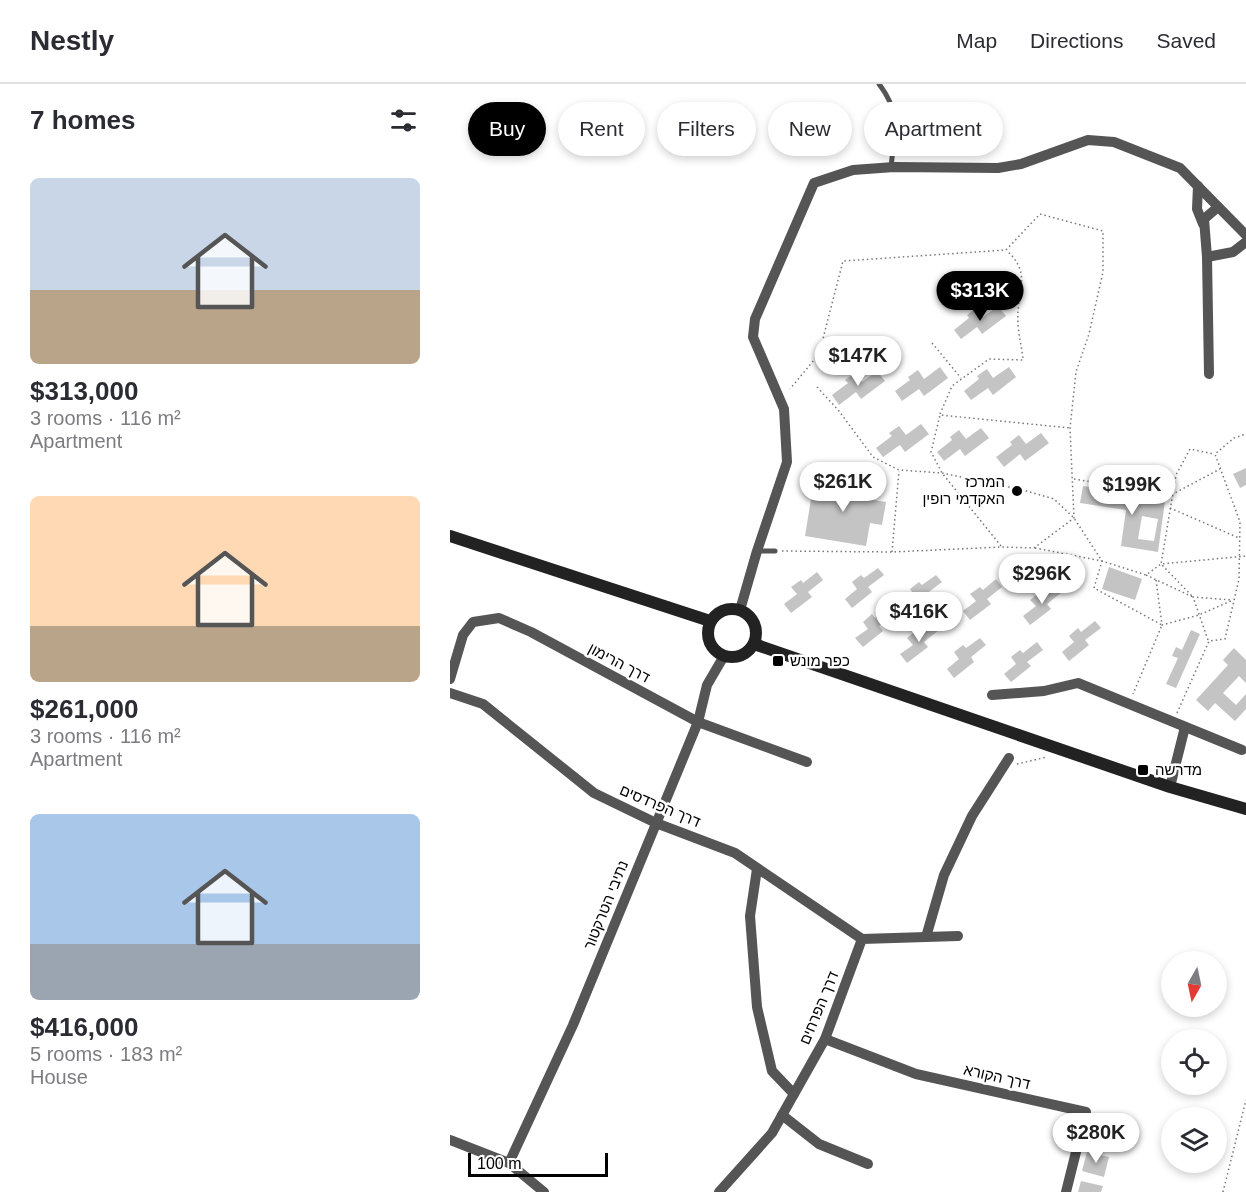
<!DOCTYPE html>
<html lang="en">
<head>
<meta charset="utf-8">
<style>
	body { margin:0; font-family:Arial,Heebo,sans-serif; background:#f7f7f7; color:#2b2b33; height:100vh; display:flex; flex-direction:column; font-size:22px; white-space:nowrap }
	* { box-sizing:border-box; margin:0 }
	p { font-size:20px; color:#7c7c81 }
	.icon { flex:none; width:33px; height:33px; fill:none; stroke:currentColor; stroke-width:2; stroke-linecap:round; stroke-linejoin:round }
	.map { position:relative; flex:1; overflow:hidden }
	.sheet { display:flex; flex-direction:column; background:#fff; width:450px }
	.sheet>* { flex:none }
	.guide { position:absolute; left:18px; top:18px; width:570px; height:54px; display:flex; gap:12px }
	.needle { width:39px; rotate:189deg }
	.buttons { position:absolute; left:711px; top:867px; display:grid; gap:12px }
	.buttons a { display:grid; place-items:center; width:66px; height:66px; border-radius:50%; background:#fff; box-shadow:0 3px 9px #0003; font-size:30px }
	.scale { position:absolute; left:18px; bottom:15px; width:140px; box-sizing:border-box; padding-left:6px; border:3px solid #000; border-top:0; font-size:16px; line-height:21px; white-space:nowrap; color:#000; -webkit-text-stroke:4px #fff; paint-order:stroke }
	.price { position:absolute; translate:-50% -51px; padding:0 14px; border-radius:21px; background:#fff; color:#222; font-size:20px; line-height:39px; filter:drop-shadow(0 2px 3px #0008) }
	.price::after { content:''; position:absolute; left:50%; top:36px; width:18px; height:14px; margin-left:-9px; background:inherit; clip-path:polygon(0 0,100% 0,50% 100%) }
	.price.selected { background:#000; color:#fff }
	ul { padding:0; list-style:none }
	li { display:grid; align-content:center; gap:12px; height:318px; padding:0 30px }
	li span { display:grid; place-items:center; height:186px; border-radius:9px; color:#555 }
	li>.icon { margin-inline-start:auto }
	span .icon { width:108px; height:108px; fill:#fffc; stroke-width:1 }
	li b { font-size:26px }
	h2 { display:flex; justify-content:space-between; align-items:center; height:72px; padding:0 30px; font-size:26px }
	.chip { padding:0 21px; border-radius:27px; background:#fff; box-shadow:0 3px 9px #0003; font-size:21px; line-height:54px }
	.chip.selected { background:#000; color:#fff }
	header { display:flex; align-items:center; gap:36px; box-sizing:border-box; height:84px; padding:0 30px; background:#fff; border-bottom:2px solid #e1e1e2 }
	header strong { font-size:28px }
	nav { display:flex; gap:33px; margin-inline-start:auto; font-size:21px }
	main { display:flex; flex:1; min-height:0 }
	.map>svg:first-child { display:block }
	.building { fill:#c4c4c4; fill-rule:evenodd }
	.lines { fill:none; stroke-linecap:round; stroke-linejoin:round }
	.path { stroke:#777; stroke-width:1.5; stroke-dasharray:1.5 3; stroke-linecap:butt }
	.service { stroke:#555; stroke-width:5 }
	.minor { stroke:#555; stroke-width:10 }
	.secondary { stroke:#222; stroke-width:12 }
	.poi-dot { fill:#000; stroke:#fff; stroke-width:2 }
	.labels { text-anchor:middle; stroke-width:5; stroke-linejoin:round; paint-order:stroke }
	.poi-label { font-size:15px; fill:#000; stroke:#fff; text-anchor:start }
	.street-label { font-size:15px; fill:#000; stroke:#fff }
</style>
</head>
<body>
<header>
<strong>Nestly</strong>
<nav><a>Map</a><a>Directions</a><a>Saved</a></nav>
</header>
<main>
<section class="sheet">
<h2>7 homes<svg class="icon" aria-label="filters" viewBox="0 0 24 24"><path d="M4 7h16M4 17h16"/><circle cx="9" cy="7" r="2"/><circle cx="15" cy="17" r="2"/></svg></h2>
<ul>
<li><span style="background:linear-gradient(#c9d6e8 60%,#b9a48a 0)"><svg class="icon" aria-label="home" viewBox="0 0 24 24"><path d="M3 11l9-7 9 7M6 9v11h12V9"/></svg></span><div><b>$313,000</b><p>3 rooms · 116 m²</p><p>Apartment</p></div></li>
<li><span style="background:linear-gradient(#ffd9b3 70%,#b9a48a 0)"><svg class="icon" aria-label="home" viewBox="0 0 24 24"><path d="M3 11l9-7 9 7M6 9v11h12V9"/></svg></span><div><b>$261,000</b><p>3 rooms · 116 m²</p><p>Apartment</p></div></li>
<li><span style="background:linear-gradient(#a9c7e8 70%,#9aa5b1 0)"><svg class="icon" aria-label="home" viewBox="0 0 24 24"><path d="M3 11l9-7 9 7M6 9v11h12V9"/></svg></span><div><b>$416,000</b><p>5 rooms · 183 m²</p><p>House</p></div></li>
</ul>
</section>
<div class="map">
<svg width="796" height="1108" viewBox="0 0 796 1108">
	<rect width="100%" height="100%" fill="#fff"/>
	<g class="building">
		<path d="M548,222L556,232L532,250L527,243L511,255L504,246L519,234L517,231L526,224L533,233Z"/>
		<path d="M490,283L498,294L474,312L469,305L452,317L445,307L460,296L458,293L468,286L474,295Z"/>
		<path d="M559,283L566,293L543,311L538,304L521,316L514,307L529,295L527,292L537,285L543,294Z"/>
		<path d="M427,287L435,297L411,315L406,308L389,321L382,311L398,299L395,296L405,289L412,298Z"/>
		<path d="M471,340L479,350L455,368L450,361L433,373L426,364L442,352L439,349L449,342L456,351Z"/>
		<path d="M531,344L539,354L515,372L510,365L494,377L487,368L502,356L500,353L509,346L516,355Z"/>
		<path d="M591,349L599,359L575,377L570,370L554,383L546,373L562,361L560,358L569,351L576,360Z"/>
		<path d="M796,384V401L790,404L783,390Z"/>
		<path d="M381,391L404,394L402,406L419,408L417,415L436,418L432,441L420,439L416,462L355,452L362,409L377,411Z"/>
		<path d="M633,402L690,411V413L715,417L708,468L671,462L676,426L630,419ZM692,432L708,435L704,457L688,455Z"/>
		<path d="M659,483L692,495L685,516L652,505Z"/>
		<path d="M428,484L434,491L418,503L422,508L402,524L395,515L407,505L402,498L411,491L414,494Z"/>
		<path d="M367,488L373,496L358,508L362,513L341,529L334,520L347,510L341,503L351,496L353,499Z"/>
		<path d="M486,491L492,498L476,510L480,515L460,531L453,522L465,512L460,505L469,498L472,501Z"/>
		<path d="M546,495L552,503L537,515L541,520L520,536L513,527L526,517L520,510L530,503L533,506Z"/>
		<path d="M606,501L612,508L597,520L601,525L580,541L573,532L586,522L580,516L590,508L592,512Z"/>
		<path d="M438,523L444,531L429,542L433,547L413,563L405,554L418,545L413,538L422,530L425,534Z"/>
		<path d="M645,537L651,544L635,556L639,561L619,577L612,568L624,558L619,552L628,544L631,548Z"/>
		<path d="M483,539L489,546L474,558L478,563L457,579L450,570L463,561L457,554L467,546L470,550Z"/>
		<path d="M741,546L750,550L726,604L716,600L728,574L722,572L726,563L732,566Z"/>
		<path d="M530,554L536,561L521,573L524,578L504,594L497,585L509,575L504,568L513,561L516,564Z"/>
		<path d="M587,558L593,566L577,578L581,582L561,598L554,590L566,580L561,573L570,566L573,569Z"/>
		<path d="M784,564L796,576V599L789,592L773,609L786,621L796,610V625L785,637L765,619L758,627L746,616L778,581L773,576Z"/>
		<path d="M646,1039L668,1045L663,1064L641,1059Z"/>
		<path d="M637,1068L659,1073L654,1093L632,1087Z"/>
		<path d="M631,1097L653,1102L651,1108H628Z"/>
	</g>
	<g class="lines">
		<g class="path">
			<path d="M482,259L511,294"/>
			<path d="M367,303L389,327L423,373L449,386L492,389L573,406L604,415L624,434L652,477L644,504L712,541L683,610"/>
			<path d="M490,330L502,302L539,275L573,276C572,263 568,250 568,238C566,209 583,190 557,167"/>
			<path d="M624,395L721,411L770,385"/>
			<path d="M720,424L789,454"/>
			<path d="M551,462L492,389L481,368L490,331L620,344"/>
			<path d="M585,464L652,477L696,491L711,480L796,472"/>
			<path d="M332,467L442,468L552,463L584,464L624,434L620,344L626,288L639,250L653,188V147L590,130L556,166L393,177L369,270L340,305"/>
			<path d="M442,468L449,387"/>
			<path d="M696,491L743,513L711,480L726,391L740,365L764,370"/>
			<path d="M706,496L712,541L749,531L783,516"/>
			<path d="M758,556L743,513L782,516"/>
			<path d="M727,629L759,557L775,555L789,495L790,438L765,370L784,354L796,350"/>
			<path d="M567,680L597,673"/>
			<path d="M773,1108L796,1016"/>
		</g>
		<g class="service">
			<path d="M429,0C452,30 444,48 441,84"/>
			<path d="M307,467H325"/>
		</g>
		<g class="minor">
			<path d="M748,102L747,125L753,140"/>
			<path d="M757,173L754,135L768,123"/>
			<path d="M759,290L757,173L783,168L796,158"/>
			<path d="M290,526L307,467L337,378L334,325L303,253L305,235L364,99L403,86L444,83L548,84L571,80L638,56L664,58L730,84L796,151"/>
			<path d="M0,595L13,551L23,538L49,534L81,548L248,638L357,678"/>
			<path d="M0,609L33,620L144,709L206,739L285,769L412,855"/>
			<path d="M542,611L594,607L628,599L792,666"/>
			<path d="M720,703L735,643"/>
			<path d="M307,785L300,832L307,923L322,987L344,1010"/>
			<path d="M476,853L494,791L522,732L559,674"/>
			<path d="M375,955L466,990L636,1028L616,1108"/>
			<path d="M332,1031L369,1060L418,1080"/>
			<path d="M0,1056L59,1079L94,1108"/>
			<path d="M59,1079L123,941L248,638L257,601L274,572"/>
			<path d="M269,1108L322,1049L375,955L412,855L508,852"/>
		</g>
		<g class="secondary">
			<path d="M0,452L260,537"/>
			<circle cx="282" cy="549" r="24"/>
			<path d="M304,560L720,703L796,725"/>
		</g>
	</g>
	<g class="poi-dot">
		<circle cx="567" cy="407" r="6"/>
		<rect x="322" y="571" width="12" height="12" rx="3"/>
		<rect x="687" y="680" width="12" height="12" rx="3"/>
	</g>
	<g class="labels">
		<g class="poi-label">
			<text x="555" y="403" text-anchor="end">המרכז<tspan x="555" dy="17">האקדמי רופין</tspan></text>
			<text x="340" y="582">כפר מונש</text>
			<text x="705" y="691">מדרשה</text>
		</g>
		<g class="street-label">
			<text transform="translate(169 579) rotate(28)" y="5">דרך הרימון</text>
			<text transform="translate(210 722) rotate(23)" y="5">דרך הפרדסים</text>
			<text transform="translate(156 821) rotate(-68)" y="5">נתיבי הטרקטור</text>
			<text transform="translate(369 924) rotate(-67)" y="5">דרך הפרחים</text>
			<text transform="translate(547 993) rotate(13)" y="5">דרך הקורא</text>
		</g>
	</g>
</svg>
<div class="buttons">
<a><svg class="needle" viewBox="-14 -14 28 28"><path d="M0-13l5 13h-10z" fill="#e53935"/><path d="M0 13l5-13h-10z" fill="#7c7c81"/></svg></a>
<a><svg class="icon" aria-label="locate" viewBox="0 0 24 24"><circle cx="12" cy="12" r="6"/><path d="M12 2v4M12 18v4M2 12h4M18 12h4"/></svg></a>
<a><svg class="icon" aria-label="layers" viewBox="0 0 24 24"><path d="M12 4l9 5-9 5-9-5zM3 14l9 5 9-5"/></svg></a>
</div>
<div class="scale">100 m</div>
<b class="price selected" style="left:530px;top:238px">$313K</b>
<b class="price" style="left:408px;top:303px">$147K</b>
<b class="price" style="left:393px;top:429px">$261K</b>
<b class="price" style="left:682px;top:432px">$199K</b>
<b class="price" style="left:592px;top:521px">$296K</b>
<b class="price" style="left:469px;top:559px">$416K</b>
<b class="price" style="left:646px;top:1080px">$280K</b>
<div class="guide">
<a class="chip selected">Buy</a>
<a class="chip">Rent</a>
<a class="chip">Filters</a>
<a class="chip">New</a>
<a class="chip">Apartment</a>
</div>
</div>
</main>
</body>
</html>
